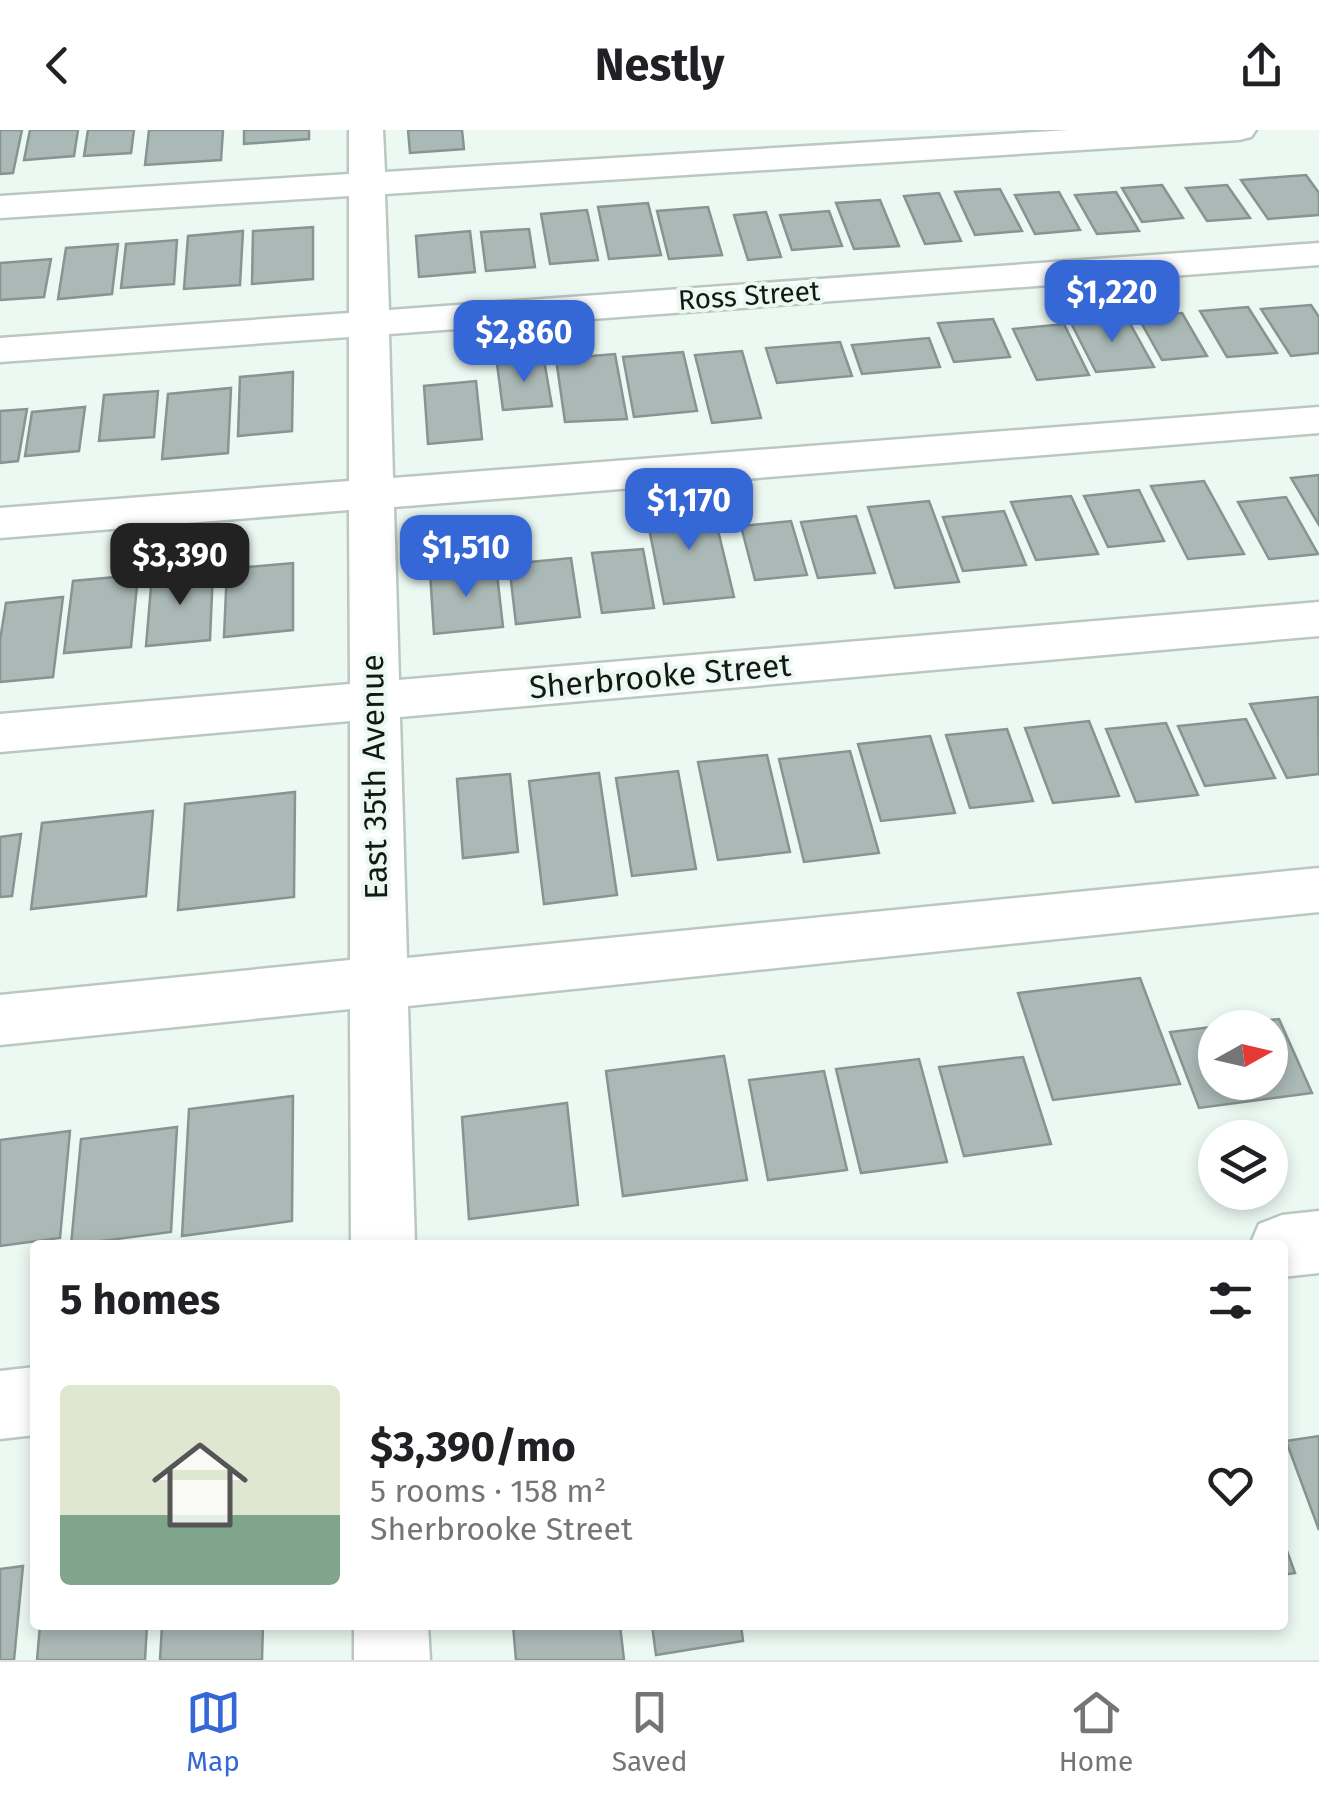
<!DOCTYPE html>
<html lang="en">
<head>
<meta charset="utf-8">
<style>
	body { margin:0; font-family:"Fira Sans",sans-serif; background:#f2f2f2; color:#202124; height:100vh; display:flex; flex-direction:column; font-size:38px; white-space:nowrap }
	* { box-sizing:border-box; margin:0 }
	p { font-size:32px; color:#757577 }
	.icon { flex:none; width:55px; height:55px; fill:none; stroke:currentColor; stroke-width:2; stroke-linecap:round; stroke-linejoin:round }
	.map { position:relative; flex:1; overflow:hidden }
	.details { position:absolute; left:30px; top:1110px; width:1258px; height:390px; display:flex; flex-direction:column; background:#fff; border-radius:10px; box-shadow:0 5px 15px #0003 }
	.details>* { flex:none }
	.needle { width:65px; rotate:82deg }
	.buttons { position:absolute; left:1198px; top:880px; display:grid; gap:20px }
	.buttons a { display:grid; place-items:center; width:90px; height:90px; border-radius:50%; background:#fff; box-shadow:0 5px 15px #0003; font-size:50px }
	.price { position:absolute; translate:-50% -85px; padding:0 22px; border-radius:20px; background:#3567d6; color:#fff; font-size:32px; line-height:65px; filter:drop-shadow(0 2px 5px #0008) }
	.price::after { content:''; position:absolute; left:50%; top:60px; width:30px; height:22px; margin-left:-15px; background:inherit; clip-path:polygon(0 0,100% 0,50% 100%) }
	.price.current { background:#222; color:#fff }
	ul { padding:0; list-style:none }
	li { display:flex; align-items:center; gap:30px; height:250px; padding:0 30px }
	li+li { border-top:2px solid #e0e0e0 }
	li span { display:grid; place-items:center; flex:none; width:280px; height:200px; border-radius:10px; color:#555 }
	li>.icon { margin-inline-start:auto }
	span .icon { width:120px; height:120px; fill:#fffc; stroke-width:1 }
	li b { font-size:42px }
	h2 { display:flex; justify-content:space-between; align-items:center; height:120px; padding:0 30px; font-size:42px }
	header { display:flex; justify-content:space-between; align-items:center; height:130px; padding:0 30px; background:#fff; font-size:45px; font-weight:700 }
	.tabs { display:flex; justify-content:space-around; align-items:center; height:140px; border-top:2px solid #e0e0e0; background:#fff; font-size:28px; color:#757577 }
	.tabs a { display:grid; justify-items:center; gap:5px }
	.tabs .current { color:#3567d6 }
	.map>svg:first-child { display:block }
	.building { fill:#aab9b6; stroke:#869492; stroke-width:2.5; fill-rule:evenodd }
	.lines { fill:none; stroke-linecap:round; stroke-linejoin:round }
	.minor-casing { stroke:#bbc8c2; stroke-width:5 }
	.minor { fill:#fff; fill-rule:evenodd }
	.labels { text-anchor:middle; stroke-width:8; stroke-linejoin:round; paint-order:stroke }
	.far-street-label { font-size:28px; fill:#131815; stroke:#ecf9f3 }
	.street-label { font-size:32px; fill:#131815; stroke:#ecf9f3 }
</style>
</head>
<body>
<header><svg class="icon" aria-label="back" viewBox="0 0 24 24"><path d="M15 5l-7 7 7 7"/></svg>Nestly<svg class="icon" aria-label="share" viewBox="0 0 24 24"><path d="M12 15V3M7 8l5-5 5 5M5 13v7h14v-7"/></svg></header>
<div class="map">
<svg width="1319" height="1530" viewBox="0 0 1319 1530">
	<rect width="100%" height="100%" fill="#ecf9f3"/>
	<g class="building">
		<path d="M0,0H22L13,43L0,44Z"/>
		<path d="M30,0H78L74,26L24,30Z"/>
		<path d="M88,0H134L131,23L84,26Z"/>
		<path d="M149,0H223L221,30L145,35Z"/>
		<path d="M244,0H309V9L244,14Z"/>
		<path d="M408,0H462L464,19L410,23Z"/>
		<path d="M1306,45L1319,63V85L1268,89L1241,50Z"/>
		<path d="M1162,55L1183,88L1142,92L1122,58Z"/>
		<path d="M1227,55L1250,88L1207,91L1186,58Z"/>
		<path d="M1000,59L1022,101L975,105L955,62Z"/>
		<path d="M1059,62L1080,100L1035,104L1015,65Z"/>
		<path d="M1116,62L1139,101L1097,104L1075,65Z"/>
		<path d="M939,63L961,111L925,114L904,66Z"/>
		<path d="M880,70L899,116L854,119L836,73Z"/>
		<path d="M648,73L661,125L609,129L598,77Z"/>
		<path d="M708,77L722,125L669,129L657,81Z"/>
		<path d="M587,80L598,130L550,134L541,84Z"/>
		<path d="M829,81L842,116L792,120L780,85Z"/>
		<path d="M766,82L781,127L748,130L734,85Z"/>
		<path d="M313,97V149L252,154L253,101Z"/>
		<path d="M529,99L535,137L486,141L481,102Z"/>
		<path d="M243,101L240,155L184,159L188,106Z"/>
		<path d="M470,101L475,142L419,147L416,106Z"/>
		<path d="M177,110L174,154L121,158L126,114Z"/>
		<path d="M118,114L112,164L58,169L66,118Z"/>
		<path d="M51,129L44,167L0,170V133Z"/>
		<path d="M1311,175L1319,187V223L1291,226L1261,179Z"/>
		<path d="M1248,177L1277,223L1227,227L1200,181Z"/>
		<path d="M1182,183L1207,226L1162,230L1138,187Z"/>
		<path d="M1127,188L1154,237L1096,242L1071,193Z"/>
		<path d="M993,189L1010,227L954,232L938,193Z"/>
		<path d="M1064,194L1089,245L1037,250L1013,199Z"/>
		<path d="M929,208L940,237L862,244L852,215Z"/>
		<path d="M840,212L852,246L777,253L766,218Z"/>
		<path d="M742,221L761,288L712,293L695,225Z"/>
		<path d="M683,222L697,281L634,287L623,227Z"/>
		<path d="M615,224L627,289L565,292L556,229Z"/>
		<path d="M544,230L552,276L503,280L497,234Z"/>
		<path d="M293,242L292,301L238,306L240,247Z"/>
		<path d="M476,251L482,309L428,314L424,256Z"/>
		<path d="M231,258L228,323L162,329L168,264Z"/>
		<path d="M158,261L154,307L99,311L104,265Z"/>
		<path d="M85,277L79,321L25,326L32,282Z"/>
		<path d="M27,279L18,331L0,333V281Z"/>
		<path d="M1319,345V395L1291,348Z"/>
		<path d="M1204,351L1244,424L1188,429L1151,356Z"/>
		<path d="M1139,360L1164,411L1108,417L1084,366Z"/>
		<path d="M1071,366L1098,424L1036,430L1011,372Z"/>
		<path d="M1286,367L1318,424L1269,429L1238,372Z"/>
		<path d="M711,371L734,467L664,474L645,378Z"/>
		<path d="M929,371L959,452L895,458L868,377Z"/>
		<path d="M1004,381L1026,435L963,441L943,387Z"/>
		<path d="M856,386L875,443L818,448L801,392Z"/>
		<path d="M791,391L807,445L755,450L741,396Z"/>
		<path d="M643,419L654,478L602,483L592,423Z"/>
		<path d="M571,428L580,487L516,494L509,434Z"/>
		<path d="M293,433V500L224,507L227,439Z"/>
		<path d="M496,435L503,497L434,504L430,442Z"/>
		<path d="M213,440L210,510L146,516L152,445Z"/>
		<path d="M138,445L131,517L64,523L73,451Z"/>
		<path d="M63,467L53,547L0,552V510L6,473Z"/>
		<path d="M1318,567L1319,644L1287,648L1250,574Z"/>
		<path d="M1246,589L1275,648L1205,656L1178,596Z"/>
		<path d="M1089,591L1119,666L1053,673L1025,598Z"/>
		<path d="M1166,593L1198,665L1136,672L1106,599Z"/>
		<path d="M1007,599L1033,671L970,678L946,605Z"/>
		<path d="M930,606L955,683L881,691L858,614Z"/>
		<path d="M850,621L879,723L804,732L779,629Z"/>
		<path d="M767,625L790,722L718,730L698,632Z"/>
		<path d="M678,641L696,739L632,746L616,648Z"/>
		<path d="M599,643L617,765L544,774L529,651Z"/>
		<path d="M510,644L518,722L463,728L457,649Z"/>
		<path d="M295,662L294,767L178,780L185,674Z"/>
		<path d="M153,681L146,766L31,779L42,693Z"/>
		<path d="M21,704L12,766L0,767V707Z"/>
		<path d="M1140,848L1180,954L1053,970L1018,863Z"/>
		<path d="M1279,889L1312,963L1199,978L1170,902ZM1215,898H1270V952H1215Z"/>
		<path d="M724,926L747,1050L623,1066L606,941Z"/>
		<path d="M1023,927L1051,1014L964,1026L939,937Z"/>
		<path d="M919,929L947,1032L861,1043L836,939Z"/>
		<path d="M824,941L847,1040L768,1050L749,950Z"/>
		<path d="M293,966L292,1091L182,1106L189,979Z"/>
		<path d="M567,973L578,1075L469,1089L462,987Z"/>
		<path d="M177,997L171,1102L71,1115L81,1009Z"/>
		<path d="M70,1001L60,1108L0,1116V1010Z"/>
		<path d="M1319,1306V1400L1286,1311Z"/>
		<path d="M1282,1407L1295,1443L1282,1445Z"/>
		<path d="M23,1436L14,1530H0V1439Z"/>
		<path d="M40,1495H147L145,1530H37Z"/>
		<path d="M162,1495H263L262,1530H160Z"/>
		<path d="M513,1495H620L624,1530H516Z"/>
		<path d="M652,1495H741L743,1511L656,1525Z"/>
	</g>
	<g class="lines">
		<g class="minor-casing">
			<g id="minor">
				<path d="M349,0H383L385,42L1069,0H1256L1251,7L1239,10L385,64L389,180L1319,113V135L389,204L393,348L1319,277V303L394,377L399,550L1319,472V506L400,587L407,828L1319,738V782L408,876L415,1115H351L350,879L0,915V865L350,830V591L0,622V584L350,554L349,380L0,408V378L349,351V207L0,232V208L349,183V66L0,88V66L349,44Z"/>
				<path d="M1319,1081V1143L1282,1147V1115H1250L1259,1094L1282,1085Z"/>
				<path d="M35,1237V1305L0,1309V1241Z"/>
				<path d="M354,1495H428L430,1530H354Z"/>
			</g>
		</g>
		<use href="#minor" class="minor"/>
	</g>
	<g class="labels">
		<g class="far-street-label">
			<text transform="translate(749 165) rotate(-4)" y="10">Ross Street</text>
		</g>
		<g class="street-label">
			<text transform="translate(660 546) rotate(-5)" y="11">Sherbrooke Street</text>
			<text transform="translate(374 647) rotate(-91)" y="11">East 35th Avenue</text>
		</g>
	</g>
</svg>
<div class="buttons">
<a><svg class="needle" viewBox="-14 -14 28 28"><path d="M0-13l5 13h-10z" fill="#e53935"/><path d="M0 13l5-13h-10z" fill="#757577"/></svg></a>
<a><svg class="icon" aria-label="layers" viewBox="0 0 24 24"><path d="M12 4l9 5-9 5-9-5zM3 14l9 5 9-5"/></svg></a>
</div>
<b class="price" style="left:1112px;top:215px">$1,220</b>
<b class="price" style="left:524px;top:255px">$2,860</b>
<b class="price" style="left:689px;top:423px">$1,170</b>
<b class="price" style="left:466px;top:470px">$1,510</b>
<b class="price current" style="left:180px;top:478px">$3,390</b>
<section class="details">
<h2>5 homes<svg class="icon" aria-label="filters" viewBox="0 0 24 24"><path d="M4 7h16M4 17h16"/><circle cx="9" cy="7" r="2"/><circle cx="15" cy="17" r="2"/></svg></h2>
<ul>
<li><span style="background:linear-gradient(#dfe7d0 65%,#7fa58c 0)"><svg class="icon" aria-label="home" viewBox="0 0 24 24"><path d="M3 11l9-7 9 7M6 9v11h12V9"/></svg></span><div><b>$3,390/mo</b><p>5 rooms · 158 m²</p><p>Sherbrooke Street</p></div><svg class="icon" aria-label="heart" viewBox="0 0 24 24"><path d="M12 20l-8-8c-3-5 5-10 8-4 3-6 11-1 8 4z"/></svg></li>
</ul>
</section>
</div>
<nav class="tabs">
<a class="current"><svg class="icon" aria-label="map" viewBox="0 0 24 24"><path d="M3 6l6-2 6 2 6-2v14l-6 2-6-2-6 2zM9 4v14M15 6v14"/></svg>Map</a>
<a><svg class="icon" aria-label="saved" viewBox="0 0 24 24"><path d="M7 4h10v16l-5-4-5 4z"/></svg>Saved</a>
<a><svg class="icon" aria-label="home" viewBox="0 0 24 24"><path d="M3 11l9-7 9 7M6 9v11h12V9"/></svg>Home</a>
</nav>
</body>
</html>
